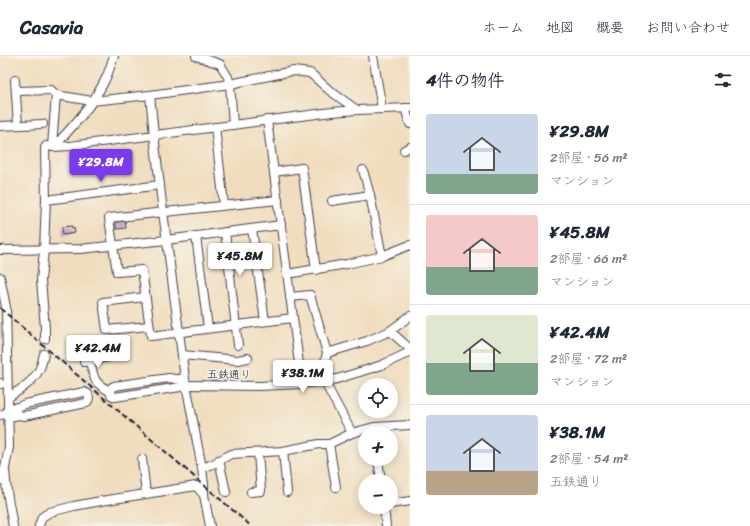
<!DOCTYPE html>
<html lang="ja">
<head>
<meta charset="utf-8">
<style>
	body { margin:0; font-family:Sriracha,"Klee One",sans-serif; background:#f6f6f7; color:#1f2937; height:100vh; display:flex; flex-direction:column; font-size:15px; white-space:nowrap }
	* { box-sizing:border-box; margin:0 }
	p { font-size:13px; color:#747a83 }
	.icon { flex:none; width:22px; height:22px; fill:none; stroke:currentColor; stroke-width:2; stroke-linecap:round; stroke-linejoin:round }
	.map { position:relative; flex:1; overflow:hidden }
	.drawer { display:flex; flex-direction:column; background:#fff; width:340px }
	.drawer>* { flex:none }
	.tools { position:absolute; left:358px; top:322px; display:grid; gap:8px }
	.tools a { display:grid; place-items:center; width:40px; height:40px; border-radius:50%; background:#fff; box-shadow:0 2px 10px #0003; font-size:20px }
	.price { position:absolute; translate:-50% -34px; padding:0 9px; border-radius:4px; background:#fff; color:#222; font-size:13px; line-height:26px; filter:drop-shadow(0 1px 2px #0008) }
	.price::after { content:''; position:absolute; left:50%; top:24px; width:12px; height:9px; margin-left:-6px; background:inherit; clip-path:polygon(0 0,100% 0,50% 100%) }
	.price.on { background:#7c3aed; color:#fff }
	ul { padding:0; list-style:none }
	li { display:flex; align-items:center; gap:12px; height:100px; padding:0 16px }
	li+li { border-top:1px solid #e0e1e3 }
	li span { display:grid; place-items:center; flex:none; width:112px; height:80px; border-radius:4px; color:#555 }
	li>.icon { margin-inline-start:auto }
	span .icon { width:48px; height:48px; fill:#fffc; stroke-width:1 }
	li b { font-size:17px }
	h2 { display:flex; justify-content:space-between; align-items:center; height:48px; padding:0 16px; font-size:17px }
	header { display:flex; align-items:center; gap:24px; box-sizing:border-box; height:56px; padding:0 20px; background:#fff; border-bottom:1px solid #e0e1e3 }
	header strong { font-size:19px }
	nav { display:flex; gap:22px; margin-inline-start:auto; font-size:14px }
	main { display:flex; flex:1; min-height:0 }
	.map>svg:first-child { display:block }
	.building { fill:url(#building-back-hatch) }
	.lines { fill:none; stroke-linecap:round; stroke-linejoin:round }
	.minor-casing { stroke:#413e4e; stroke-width:10 }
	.minor { stroke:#fff; stroke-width:8 }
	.rail { stroke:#22223b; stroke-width:2; stroke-dasharray:6 3; stroke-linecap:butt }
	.labels { text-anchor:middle; stroke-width:3; stroke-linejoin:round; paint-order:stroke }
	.street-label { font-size:11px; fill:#22223b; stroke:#f7f3e8 }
</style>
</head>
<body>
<header>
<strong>Casavia</strong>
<nav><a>ホーム</a><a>地図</a><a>概要</a><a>お問い合わせ</a></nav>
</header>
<main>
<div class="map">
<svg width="410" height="470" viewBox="0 0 410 470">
	<defs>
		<pattern id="building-back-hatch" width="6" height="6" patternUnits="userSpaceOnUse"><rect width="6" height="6" fill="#c5a6dd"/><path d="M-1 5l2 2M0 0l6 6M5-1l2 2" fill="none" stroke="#a087b4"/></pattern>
	</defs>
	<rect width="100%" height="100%" fill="#f7f3e8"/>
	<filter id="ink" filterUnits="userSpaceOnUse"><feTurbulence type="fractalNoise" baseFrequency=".025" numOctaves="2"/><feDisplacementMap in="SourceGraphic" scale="8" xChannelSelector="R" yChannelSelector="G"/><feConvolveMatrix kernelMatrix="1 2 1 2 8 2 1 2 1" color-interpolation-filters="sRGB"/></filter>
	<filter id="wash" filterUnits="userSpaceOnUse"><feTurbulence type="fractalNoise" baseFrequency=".012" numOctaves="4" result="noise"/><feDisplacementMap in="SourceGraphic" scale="16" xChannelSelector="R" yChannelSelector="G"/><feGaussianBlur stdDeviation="0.9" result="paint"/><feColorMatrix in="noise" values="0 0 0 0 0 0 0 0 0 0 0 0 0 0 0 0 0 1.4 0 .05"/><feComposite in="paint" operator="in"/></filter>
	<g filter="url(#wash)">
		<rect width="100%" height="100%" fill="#f0ddbd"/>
		<g id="blocks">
			<g class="building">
				<path d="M125,165L126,172L116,173V166Z"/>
				<path d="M72,170V172H74L75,177L63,179L62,171Z"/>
			</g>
		</g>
	</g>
	<g filter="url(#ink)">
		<use href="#blocks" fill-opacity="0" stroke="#413e4e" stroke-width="1"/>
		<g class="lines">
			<g class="minor-casing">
				<g id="minor">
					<path d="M196,0L220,8L228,21L230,28L233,69"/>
					<path d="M373,0L382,53"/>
					<path d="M15,24L18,69"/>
					<path d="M16,35L51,34L56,39L92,45L150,39L230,28L293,15L310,17L329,34L357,54"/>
					<path d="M150,39L154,79L163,156L179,276L185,323L202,412L204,429V439L210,470"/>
					<path d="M405,52L410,68"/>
					<path d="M267,64L300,315"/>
					<path d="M0,70L43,68"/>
					<path d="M215,71L224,149"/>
					<path d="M52,90L56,39"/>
					<path d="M54,91C73,70 93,49 105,24C109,16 111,8 114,0"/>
					<path d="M404,94L410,91"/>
					<path d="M363,114L370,139L382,200"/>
					<path d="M274,116L302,112L316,214"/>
					<path d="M46,144L160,129"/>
					<path d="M278,144L109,162L117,216L142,214L151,280L293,262"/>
					<path d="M332,145L370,139"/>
					<path d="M252,173L265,265"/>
					<path d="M225,176L238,289"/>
					<path d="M196,180L208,272"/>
					<path d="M0,194L80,193L166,184L281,169"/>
					<path d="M287,218L347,208L382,200L410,189"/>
					<path d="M0,221L6,251L9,391L5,412L0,424"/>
					<path d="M145,241L103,246L107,274L149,270"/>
					<path d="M290,241L310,239L327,297"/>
					<path d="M390,275L410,293"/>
					<path d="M45,283V272L41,224L44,194L46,144L45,92L46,90L54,91L70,90L332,56L357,54L410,52"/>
					<path d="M182,299L238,304L248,302"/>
					<path d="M90,305C94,322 93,327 110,335"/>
					<path d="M84,306L108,301"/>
					<path d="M279,316L323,314L327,297L367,285L390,275L410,260"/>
					<path d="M185,323H175L169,322L114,330L112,331L110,335L111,339L115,341L187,330"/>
					<path d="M324,325L352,377"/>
					<path d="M0,327L1,328"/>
					<path d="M186,329L259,330L300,328L324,325L337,323L382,309L410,296"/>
					<path d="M9,341C21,333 35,325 41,310C42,306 43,302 44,298"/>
					<path d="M0,359L8,357"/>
					<path d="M8,361L19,359L24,360L86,347L88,345L89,342L88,338L84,336L25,348L18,351L8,353"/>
					<path d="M329,388L336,431"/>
					<path d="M283,395L287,436"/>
					<path d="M142,403L146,438"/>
					<path d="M378,403L381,425"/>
					<path d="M219,404L226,436"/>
					<path d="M202,412L213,408L231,398L283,395L319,388H329L352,377L374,371L410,369"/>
					<path d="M5,415L7,436L13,470"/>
					<path d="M251,436L261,435L258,397"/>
					<path d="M391,448L410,445"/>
					<path d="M384,451L386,470"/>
					<path d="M39,470L42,461L50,456L74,450L101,445L196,430L204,439"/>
				</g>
			</g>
			<use href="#minor" class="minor"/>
			<path class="rail" d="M0,252L251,470"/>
		</g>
	</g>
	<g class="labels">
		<g class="street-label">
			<text x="229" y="322">五鉄通り</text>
		</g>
	</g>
</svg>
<div class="tools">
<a><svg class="icon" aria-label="locate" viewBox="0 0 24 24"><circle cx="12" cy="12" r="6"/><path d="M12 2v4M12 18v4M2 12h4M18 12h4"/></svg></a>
<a>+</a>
<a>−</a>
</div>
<b class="price on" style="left:101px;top:127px">¥29.8M</b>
<b class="price" style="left:240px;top:221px">¥45.8M</b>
<b class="price" style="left:98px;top:313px">¥42.4M</b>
<b class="price" style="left:303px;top:338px">¥38.1M</b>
</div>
<section class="drawer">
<h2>4件の物件<svg class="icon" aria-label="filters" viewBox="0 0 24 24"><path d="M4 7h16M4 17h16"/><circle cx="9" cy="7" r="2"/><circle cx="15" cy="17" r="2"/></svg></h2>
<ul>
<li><span style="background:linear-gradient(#c9d6e8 75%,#7fa58c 0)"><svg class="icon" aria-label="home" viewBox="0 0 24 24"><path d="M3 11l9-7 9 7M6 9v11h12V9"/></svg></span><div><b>¥29.8M</b><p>2部屋 · 56 m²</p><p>マンション</p></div></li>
<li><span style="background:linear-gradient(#f6c9c9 65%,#7fa58c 0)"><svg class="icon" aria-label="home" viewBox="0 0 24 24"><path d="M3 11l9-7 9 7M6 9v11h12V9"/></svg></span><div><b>¥45.8M</b><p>2部屋 · 66 m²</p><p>マンション</p></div></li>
<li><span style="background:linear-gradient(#dfe7d0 60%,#7fa58c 0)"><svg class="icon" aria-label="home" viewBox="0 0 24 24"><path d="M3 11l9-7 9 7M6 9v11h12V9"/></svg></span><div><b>¥42.4M</b><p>2部屋 · 72 m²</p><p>マンション</p></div></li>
<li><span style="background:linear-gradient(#c9d6e8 70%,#b9a48a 0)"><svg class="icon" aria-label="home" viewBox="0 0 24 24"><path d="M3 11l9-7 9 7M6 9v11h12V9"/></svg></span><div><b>¥38.1M</b><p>2部屋 · 54 m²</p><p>五鉄通り</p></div></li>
</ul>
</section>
</main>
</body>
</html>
